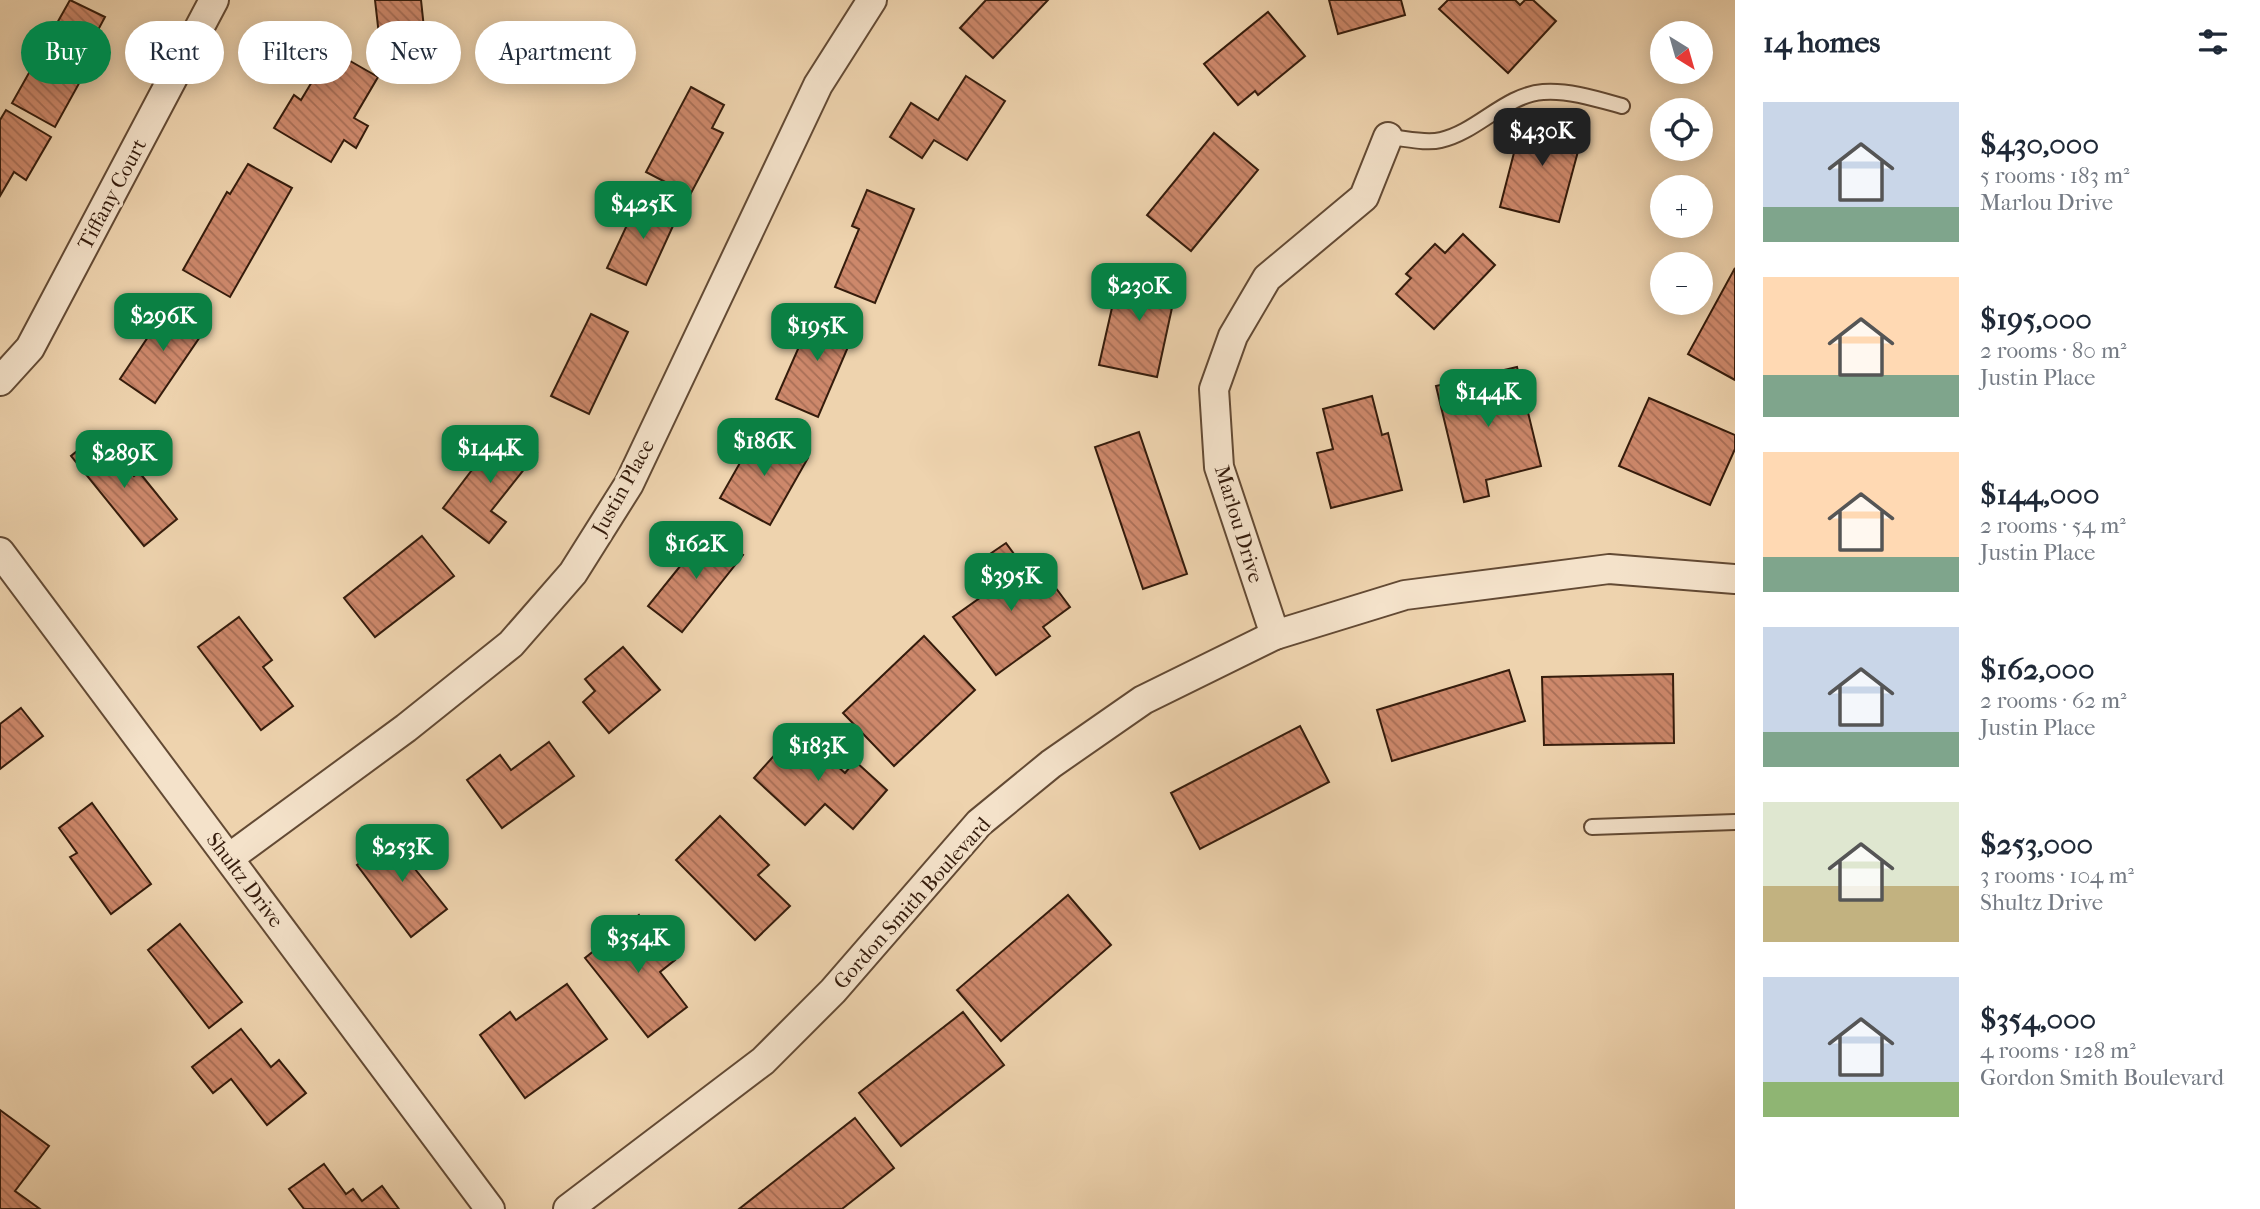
<!DOCTYPE html>
<html lang="en">
<head>
<meta charset="utf-8">
<style>
	body { margin:0; font-family:"IM FELL French Canon",serif; background:#f2f2f3; color:#1f2937; height:100vh; display:flex; flex-direction:column; font-size:26px; white-space:nowrap }
	* { box-sizing:border-box; margin:0 }
	p { font-size:23px; color:#747a83 }
	.icon { flex:none; width:38px; height:38px; fill:none; stroke:currentColor; stroke-width:2; stroke-linecap:round; stroke-linejoin:round }
	.map { position:relative; flex:1; overflow:hidden }
	.panel { display:flex; flex-direction:column; background:#fff; width:525px }
	.panel>* { flex:none }
	.top-card { position:absolute; left:21px; top:21px; width:665px; height:63px; display:flex; gap:14px }
	.needle { width:46px; rotate:143deg }
	.tools { position:absolute; left:1650px; top:21px; display:grid; gap:14px }
	.tools a { display:grid; place-items:center; width:63px; height:63px; border-radius:50%; background:#fff; box-shadow:0 4px 18px #0003; font-size:35px }
	.price { position:absolute; translate:-50% -60px; padding:0 16px; border-radius:14px; background:#0b8043; color:#fff; font-size:23px; line-height:46px; filter:drop-shadow(0 2px 4px #0008) }
	.price::after { content:''; position:absolute; left:50%; top:42px; width:21px; height:16px; margin-left:-10px; background:inherit; clip-path:polygon(0 0,100% 0,50% 100%) }
	.price.on { background:#222; color:#fff }
	ul { padding:0; list-style:none }
	li { display:flex; align-items:center; gap:21px; height:175px; padding:0 28px }
	li span { display:grid; place-items:center; flex:none; width:196px; height:140px; border-radius:0px; color:#555 }
	li>.icon { margin-inline-start:auto }
	span .icon { width:84px; height:84px; fill:#fffc; stroke-width:1 }
	li b { font-size:30px }
	h2 { display:flex; justify-content:space-between; align-items:center; height:84px; padding:0 28px; font-size:30px }
	.pill { padding:0 24px; border-radius:32px; background:#fff; box-shadow:0 4px 18px #0003; font-size:24px; line-height:63px }
	.pill.on { background:#0b8043; color:#fff }
	main { display:flex; flex:1; min-height:0 }
	.map>svg:first-child { display:block }
	.building { fill:url(#building-back-hatch); stroke:#351c0c; stroke-width:2 }
	.lines { fill:none; stroke-linecap:round; stroke-linejoin:round }
	.lane-casing { stroke:#634a34; stroke-width:18 }
	.street-casing { stroke:#634a34; stroke-width:32 }
	.lane { stroke:#f4e2ca; stroke-width:14 }
	.street { stroke:#f4e2ca; stroke-width:28 }
	.labels { text-anchor:middle; stroke-width:7; stroke-linejoin:round; paint-order:stroke }
	.street-label { font-size:21px; fill:#351c0c; stroke:#f4e2ca }
</style>
</head>
<body>
<main>
<div class="map">
<svg width="1735" height="1209" viewBox="0 0 1735 1209">
	<defs>
		<pattern id="building-back-hatch" width="6" height="6" patternUnits="userSpaceOnUse" patternTransform="scale(1.75)"><rect width="6" height="6" fill="#cd886b"/><path d="M-1 5l2 2M0 0l6 6M5-1l2 2" fill="none" stroke="#a76e56"/></pattern>
	</defs>
	<rect width="100%" height="100%" fill="#eed3ae"/>
	<filter id="stains"><feTurbulence type="fractalNoise" baseFrequency=".00286" numOctaves="4"/><feColorMatrix values="0 0 0 0 .2 0 0 0 0 .09 0 0 0 0 .02 0 0 0 .5 -.17"/></filter>
	<radialGradient id="worn" r=".72"><stop offset=".6" stop-color="#630" stop-opacity="0"/><stop offset="1" stop-color="#630" stop-opacity=".3"/></radialGradient>
	<g class="building">
		<path d="M70,0L105,17L90,45L98,49L55,127L12,103Z"/>
		<path d="M375,0H421L425,38L380,44Z"/>
		<path d="M986,0H1048L993,58L960,28Z"/>
		<path d="M1329,0H1401L1405,15L1338,34Z"/>
		<path d="M1448,0H1515L1520,5L1525,0H1533L1556,21L1508,73L1439,9Z"/>
		<path d="M1268,12L1305,56L1258,95L1255,91L1238,105L1204,64Z"/>
		<path d="M331,50L378,77L354,118L368,126L356,148L344,140L331,162L274,128L294,95L301,100Z"/>
		<path d="M966,76L1005,101L967,160L934,140L922,158L890,137L911,103L938,120Z"/>
		<path d="M691,87L724,105L712,128L723,133L690,195L646,172Z"/>
		<path d="M6,110L51,137L26,180L14,172L0,196V120Z"/>
		<path d="M1524,114L1584,129L1559,222L1500,207Z"/>
		<path d="M1214,133L1258,170L1191,251L1147,215Z"/>
		<path d="M248,164L292,188L230,297L183,270L227,192L230,194Z"/>
		<path d="M867,190L914,209L875,303L835,287L859,229L852,226Z"/>
		<path d="M640,197L678,215L646,285L607,268Z"/>
		<path d="M1463,234L1495,265L1434,329L1396,294L1411,278L1406,274L1435,244L1445,253Z"/>
		<path d="M1121,268L1178,280L1157,377L1099,365Z"/>
		<path d="M1735,268V380L1688,354Z"/>
		<path d="M170,304L206,328L155,403L120,379Z"/>
		<path d="M816,308L857,326L818,417L776,399Z"/>
		<path d="M591,314L628,332L589,414L551,396Z"/>
		<path d="M1517,367L1541,466L1486,480L1489,496L1464,502L1436,386Z"/>
		<path d="M1372,396L1382,435L1388,433L1402,490L1331,508L1317,453L1333,449L1323,409Z"/>
		<path d="M1649,398L1735,435V449L1710,505L1619,466Z"/>
		<path d="M504,428L537,453L491,511L506,522L489,543L443,508Z"/>
		<path d="M758,431L808,458L770,525L720,498Z"/>
		<path d="M1139,432L1187,574L1143,589L1095,447Z"/>
		<path d="M99,433L134,476L139,472L177,519L144,546L71,456Z"/>
		<path d="M710,529L743,555L682,632L648,606Z"/>
		<path d="M422,536L454,576L375,637L344,598Z"/>
		<path d="M1006,543L1035,583L1046,575L1070,607L1043,627L1050,636L996,675L953,617L1005,580L987,556Z"/>
		<path d="M239,617L272,660L263,667L293,706L261,730L198,647Z"/>
		<path d="M924,636L975,690L894,766L843,713Z"/>
		<path d="M623,647L660,690L609,733L583,702L595,691L585,679Z"/>
		<path d="M1509,670L1525,721L1392,761L1377,710Z"/>
		<path d="M1673,674L1674,743L1544,745L1542,677Z"/>
		<path d="M21,708L43,736L0,769V724Z"/>
		<path d="M1300,726L1329,782L1200,849L1171,793Z"/>
		<path d="M797,730L845,773L855,761L887,790L853,829L825,804L805,825L754,778Z"/>
		<path d="M549,742L574,776L502,828L467,780L500,755L511,770Z"/>
		<path d="M92,803L151,884L111,914L70,857L77,853L59,828Z"/>
		<path d="M720,816L769,865L758,875L790,906L755,940L676,860Z"/>
		<path d="M402,832L424,863L415,869L447,909L411,937L357,865Z"/>
		<path d="M1068,895L1111,945L1001,1041L957,990Z"/>
		<path d="M639,915L675,960L660,972L687,1007L648,1037L585,958Z"/>
		<path d="M180,924L242,1002L209,1028L148,950Z"/>
		<path d="M567,984L607,1039L525,1098L480,1035L510,1012L516,1020Z"/>
		<path d="M963,1012L1004,1065L901,1146L859,1093Z"/>
		<path d="M241,1029L271,1067L279,1060L306,1093L267,1125L231,1079L213,1093L192,1067Z"/>
		<path d="M0,1110L49,1146L15,1191L40,1209H0Z"/>
		<path d="M855,1118L894,1168L842,1209H739Z"/>
		<path d="M324,1164L346,1194L353,1189L362,1201L382,1186L399,1209H304L289,1189Z"/>
	</g>
	<g class="lines">
		<g class="lane-casing">
			<g id="lane">
				<path d="M1388,137C1404,138 1425,144 1441,140C1477,132 1505,95 1543,92C1569,90 1597,99 1622,106"/>
				<path d="M1592,827L1735,822"/>
			</g>
		</g>
		<g class="street-casing">
			<g id="street">
				<path d="M0,381L30,348L214,0"/>
				<path d="M0,552L490,1209"/>
				<path d="M1275,635L1219,467L1214,389L1233,336L1267,278L1364,197L1388,137"/>
				<path d="M229,858L406,728L511,644L573,573L629,484L818,85L872,0"/>
				<path d="M568,1209L763,1061L833,991L979,823L1051,764L1143,700L1275,635L1405,595L1609,569L1735,579"/>
			</g>
		</g>
		<use href="#lane" class="lane"/>
		<use href="#street" class="street"/>
	</g>
	<g class="labels">
		<g class="street-label">
			<text transform="translate(112 194) rotate(-62)" y="7">Tiffany Court</text>
			<text transform="translate(623 487) rotate(-61)" y="7">Justin Place</text>
			<text transform="translate(1239 524) rotate(73)" y="7">Marlou Drive</text>
			<text transform="translate(245 880) rotate(53)" y="7">Shultz Drive</text>
			<text transform="translate(912 903) rotate(-48)" y="7">Gordon Smith Boulevard</text>
		</g>
	</g>
	<rect width="100%" height="100%" filter="url(#stains)"/>
	<rect width="100%" height="100%" fill="url(#worn)"/>
</svg>
<div class="tools">
<a><svg class="needle" viewBox="-14 -14 28 28"><path d="M0-13l5 13h-10z" fill="#e53935"/><path d="M0 13l5-13h-10z" fill="#747a83"/></svg></a>
<a><svg class="icon" aria-label="locate" viewBox="0 0 24 24"><circle cx="12" cy="12" r="6"/><path d="M12 2v4M12 18v4M2 12h4M18 12h4"/></svg></a>
<a>+</a>
<a>−</a>
</div>
<b class="price on" style="left:1542px;top:168px">$430K</b>
<b class="price" style="left:643px;top:241px">$425K</b>
<b class="price" style="left:1139px;top:323px">$230K</b>
<b class="price" style="left:163px;top:353px">$296K</b>
<b class="price" style="left:817px;top:363px">$195K</b>
<b class="price" style="left:1488px;top:429px">$144K</b>
<b class="price" style="left:764px;top:478px">$186K</b>
<b class="price" style="left:490px;top:485px">$144K</b>
<b class="price" style="left:124px;top:490px">$289K</b>
<b class="price" style="left:696px;top:581px">$162K</b>
<b class="price" style="left:1011px;top:613px">$395K</b>
<b class="price" style="left:818px;top:783px">$183K</b>
<b class="price" style="left:402px;top:884px">$253K</b>
<b class="price" style="left:638px;top:975px">$354K</b>
<div class="top-card">
<a class="pill on">Buy</a>
<a class="pill">Rent</a>
<a class="pill">Filters</a>
<a class="pill">New</a>
<a class="pill">Apartment</a>
</div>
</div>
<section class="panel">
<h2>14 homes<svg class="icon" aria-label="filters" viewBox="0 0 24 24"><path d="M4 7h16M4 17h16"/><circle cx="9" cy="7" r="2"/><circle cx="15" cy="17" r="2"/></svg></h2>
<ul>
<li><span style="background:linear-gradient(#c9d6e8 75%,#7fa58c 0)"><svg class="icon" aria-label="home" viewBox="0 0 24 24"><path d="M3 11l9-7 9 7M6 9v11h12V9"/></svg></span><div><b>$430,000</b><p>5 rooms · 183 m²</p><p>Marlou Drive</p></div></li>
<li><span style="background:linear-gradient(#ffd9b3 70%,#7fa58c 0)"><svg class="icon" aria-label="home" viewBox="0 0 24 24"><path d="M3 11l9-7 9 7M6 9v11h12V9"/></svg></span><div><b>$195,000</b><p>2 rooms · 80 m²</p><p>Justin Place</p></div></li>
<li><span style="background:linear-gradient(#ffd9b3 75%,#7fa58c 0)"><svg class="icon" aria-label="home" viewBox="0 0 24 24"><path d="M3 11l9-7 9 7M6 9v11h12V9"/></svg></span><div><b>$144,000</b><p>2 rooms · 54 m²</p><p>Justin Place</p></div></li>
<li><span style="background:linear-gradient(#c9d6e8 75%,#7fa58c 0)"><svg class="icon" aria-label="home" viewBox="0 0 24 24"><path d="M3 11l9-7 9 7M6 9v11h12V9"/></svg></span><div><b>$162,000</b><p>2 rooms · 62 m²</p><p>Justin Place</p></div></li>
<li><span style="background:linear-gradient(#dfe7d0 60%,#c2b280 0)"><svg class="icon" aria-label="home" viewBox="0 0 24 24"><path d="M3 11l9-7 9 7M6 9v11h12V9"/></svg></span><div><b>$253,000</b><p>3 rooms · 104 m²</p><p>Shultz Drive</p></div></li>
<li><span style="background:linear-gradient(#c9d6e8 75%,#8fb573 0)"><svg class="icon" aria-label="home" viewBox="0 0 24 24"><path d="M3 11l9-7 9 7M6 9v11h12V9"/></svg></span><div><b>$354,000</b><p>4 rooms · 128 m²</p><p>Gordon Smith Boulevard</p></div></li>
</ul>
</section>
</main>
</body>
</html>
